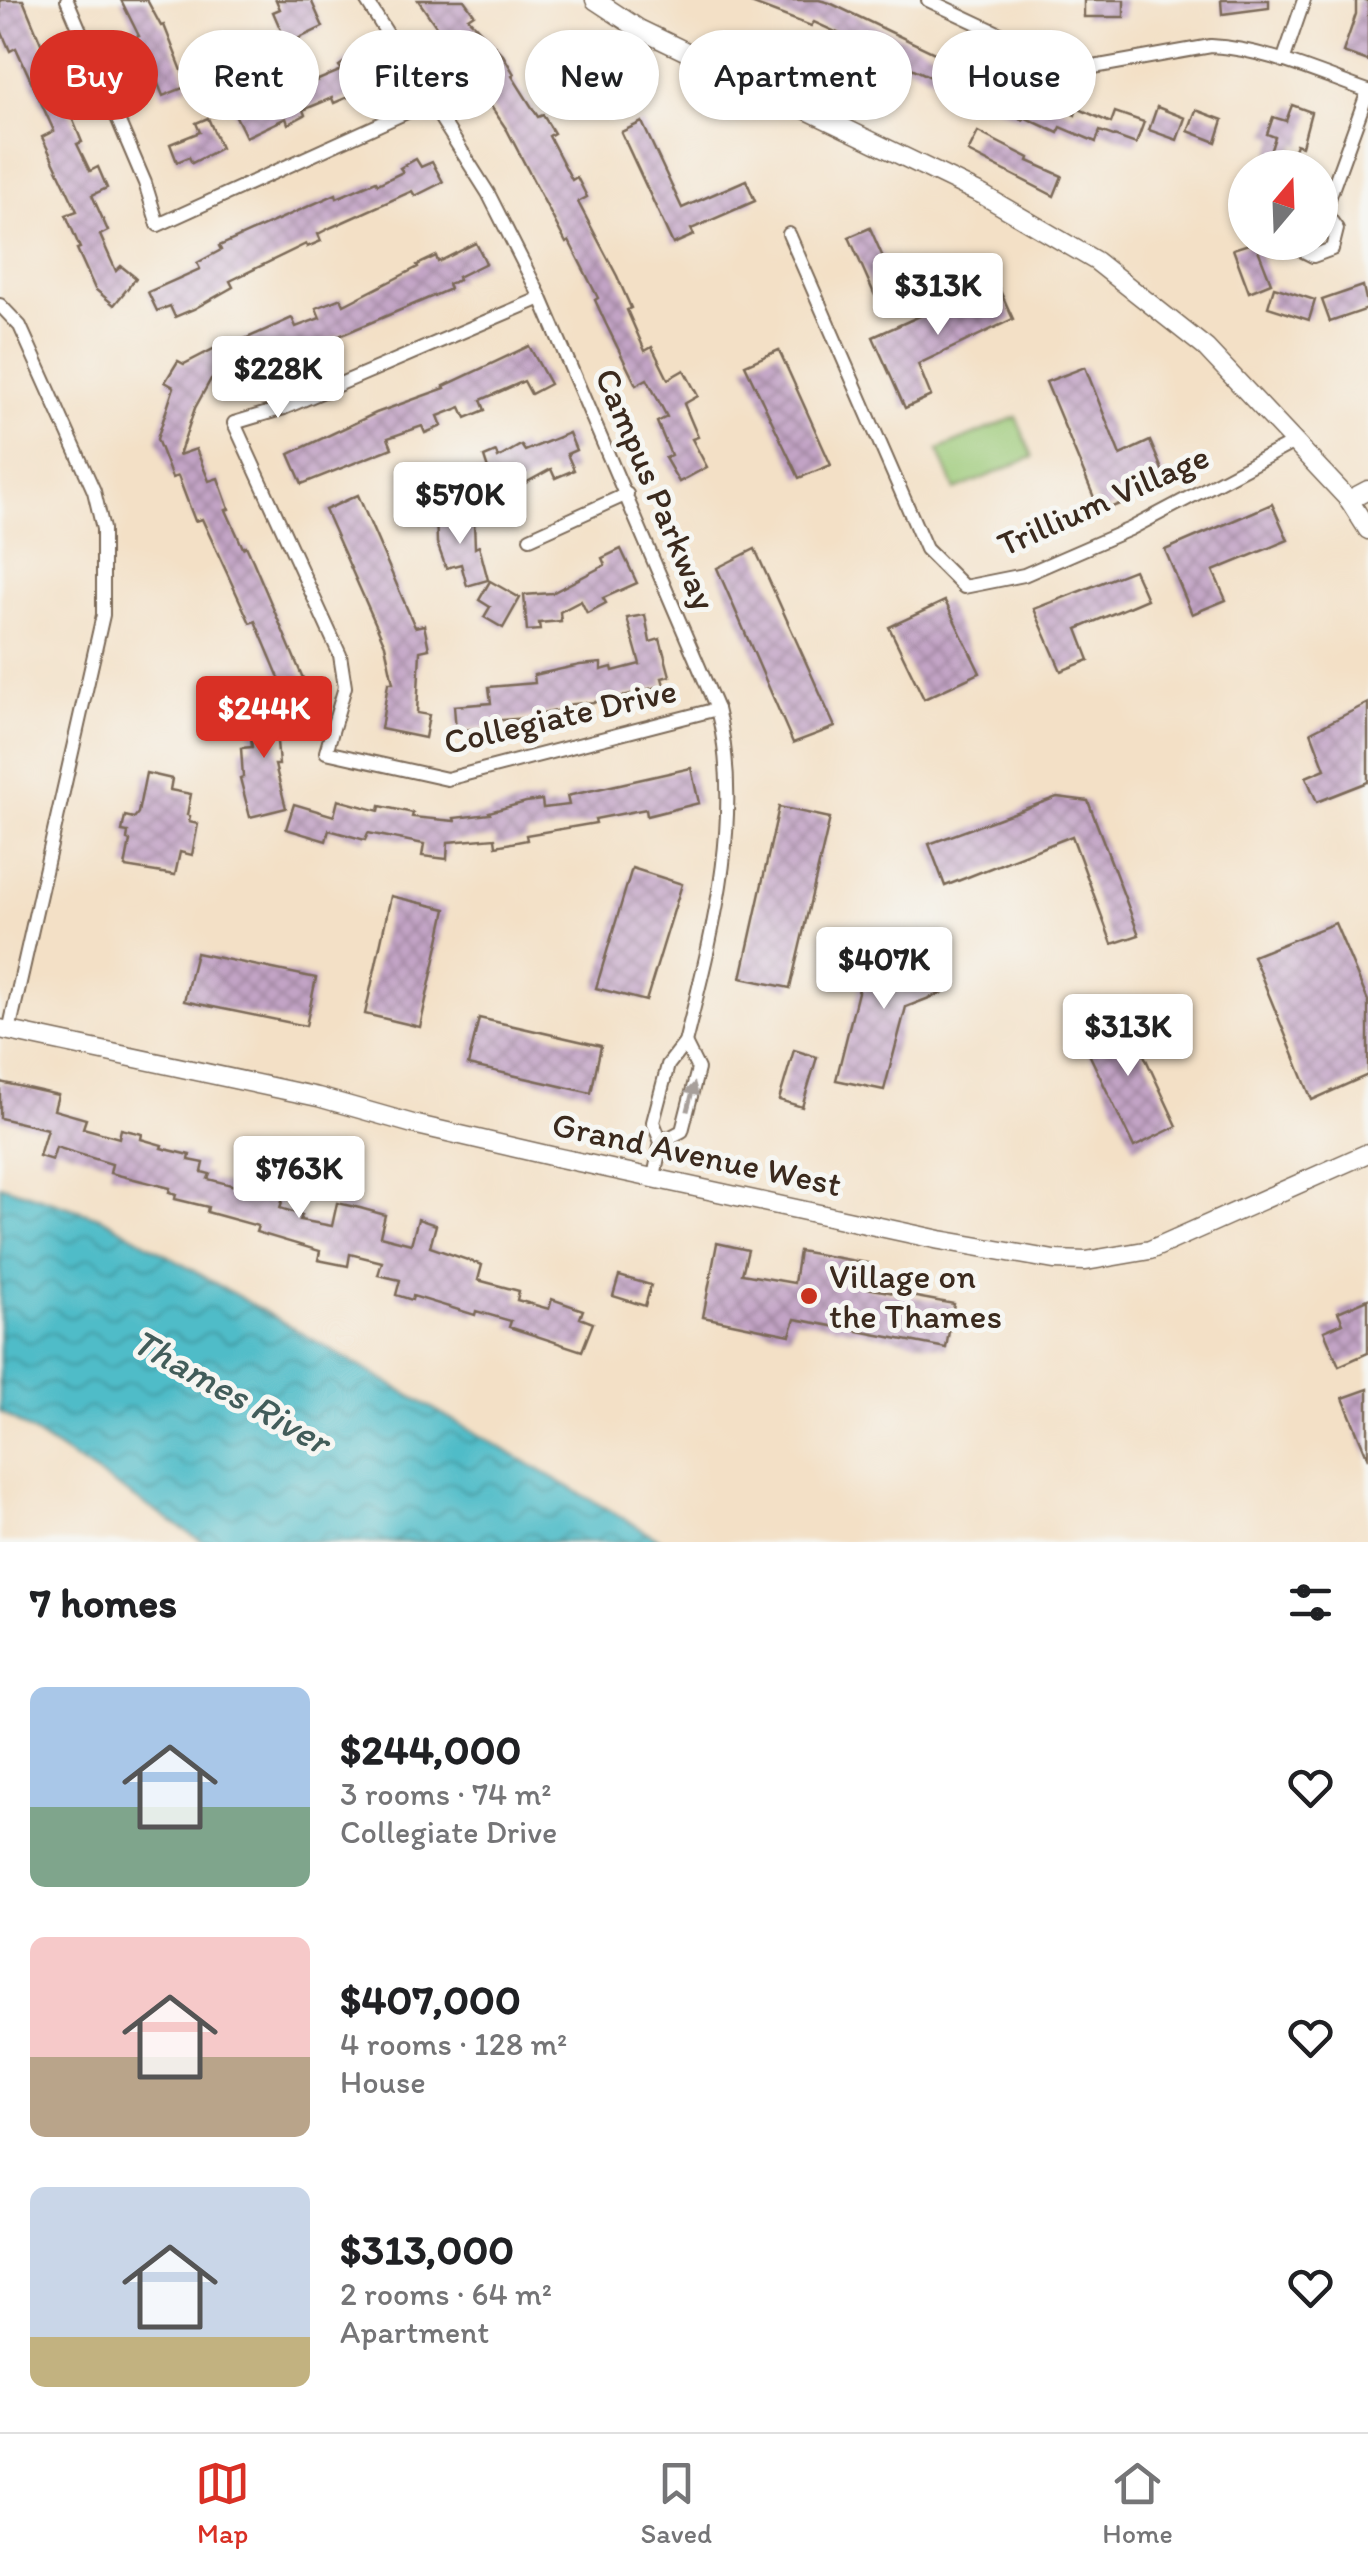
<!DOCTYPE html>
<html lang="en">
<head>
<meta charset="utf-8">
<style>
	body { margin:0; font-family:Itim,sans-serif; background:#f2f2f2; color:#202124; height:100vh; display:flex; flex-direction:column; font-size:38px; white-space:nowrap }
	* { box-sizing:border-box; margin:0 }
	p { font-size:32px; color:#757577 }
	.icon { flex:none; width:55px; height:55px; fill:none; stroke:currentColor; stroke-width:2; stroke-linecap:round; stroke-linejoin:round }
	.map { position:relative; height:1542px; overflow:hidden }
	.details { display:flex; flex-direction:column; background:#fff; flex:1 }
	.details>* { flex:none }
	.banner { position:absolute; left:30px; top:30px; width:1310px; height:90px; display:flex; gap:20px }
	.needle { width:65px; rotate:19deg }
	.tools { position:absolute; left:1228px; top:150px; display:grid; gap:20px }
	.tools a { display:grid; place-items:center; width:110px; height:110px; border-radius:50%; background:#fff; box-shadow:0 2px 8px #0004; font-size:50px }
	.price { position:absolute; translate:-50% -85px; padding:0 22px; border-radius:10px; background:#fff; color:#222; font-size:32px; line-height:65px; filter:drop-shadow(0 2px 5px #0008) }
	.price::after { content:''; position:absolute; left:50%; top:60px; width:30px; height:22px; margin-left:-15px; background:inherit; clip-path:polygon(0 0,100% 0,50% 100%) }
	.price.active { background:#d93025; color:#fff }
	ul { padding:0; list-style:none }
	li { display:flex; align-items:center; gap:30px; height:250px; padding:0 30px }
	li span { display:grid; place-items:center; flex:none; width:280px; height:200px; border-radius:15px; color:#555 }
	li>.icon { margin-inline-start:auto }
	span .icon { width:120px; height:120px; fill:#fffc; stroke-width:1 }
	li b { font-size:42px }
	h2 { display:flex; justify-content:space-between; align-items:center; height:120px; padding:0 30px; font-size:42px }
	.pill { padding:0 35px; border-radius:45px; background:#fff; box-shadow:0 2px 8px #0004; font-size:35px; line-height:90px }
	.pill.active { background:#d93025; color:#fff }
	.menu { display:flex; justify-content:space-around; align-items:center; height:140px; border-top:2px solid #e0e0e0; background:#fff; font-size:28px; color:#757577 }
	.menu a { display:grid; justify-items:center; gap:5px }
	.menu .active { color:#d93025 }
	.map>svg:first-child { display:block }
	.pitch { fill:#9bc977; stroke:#6b7a4a; stroke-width:2.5 }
	.water { fill:url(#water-waves); stroke:#457373; stroke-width:2.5 }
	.building { fill:url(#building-cross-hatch) }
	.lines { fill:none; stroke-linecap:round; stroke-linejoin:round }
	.street-casing { stroke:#7b6a59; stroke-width:16 }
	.secondary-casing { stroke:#7b6a59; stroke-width:21 }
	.street { stroke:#fff; stroke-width:12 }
	.secondary { stroke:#fff; stroke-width:18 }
	.oneway { fill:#a79f9a }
	.poi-dot { fill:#c8321e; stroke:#f6f6f2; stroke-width:4 }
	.labels { text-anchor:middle; stroke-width:10; stroke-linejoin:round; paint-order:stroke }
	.street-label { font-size:35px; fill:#3b2a1e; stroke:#f6f6f2 }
	.poi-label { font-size:35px; fill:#3b2a1e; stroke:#f6f6f2; text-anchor:start }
	.water-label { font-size:38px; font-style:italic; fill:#425d5a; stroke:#f6f6f2 }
</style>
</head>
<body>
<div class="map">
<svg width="1368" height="1542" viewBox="0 0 1368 1542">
	<defs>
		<pattern id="water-waves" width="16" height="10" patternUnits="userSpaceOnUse" patternTransform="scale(2.5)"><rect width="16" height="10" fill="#4fbcc8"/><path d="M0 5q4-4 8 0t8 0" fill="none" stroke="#4399a2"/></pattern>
		<pattern id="building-cross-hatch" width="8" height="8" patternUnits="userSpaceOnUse" patternTransform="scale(2.5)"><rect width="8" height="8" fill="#c3a4c6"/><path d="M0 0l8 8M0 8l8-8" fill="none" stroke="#a086a0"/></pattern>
	</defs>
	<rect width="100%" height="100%" fill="#f6f6f2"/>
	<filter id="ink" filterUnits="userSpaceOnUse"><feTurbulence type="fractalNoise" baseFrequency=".01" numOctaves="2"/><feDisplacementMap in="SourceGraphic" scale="20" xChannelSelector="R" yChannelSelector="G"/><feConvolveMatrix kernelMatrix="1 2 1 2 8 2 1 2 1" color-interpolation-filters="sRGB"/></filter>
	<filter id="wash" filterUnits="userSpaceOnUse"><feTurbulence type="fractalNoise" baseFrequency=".0048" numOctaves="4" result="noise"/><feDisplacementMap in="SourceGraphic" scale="40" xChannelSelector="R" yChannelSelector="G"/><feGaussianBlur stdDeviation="2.25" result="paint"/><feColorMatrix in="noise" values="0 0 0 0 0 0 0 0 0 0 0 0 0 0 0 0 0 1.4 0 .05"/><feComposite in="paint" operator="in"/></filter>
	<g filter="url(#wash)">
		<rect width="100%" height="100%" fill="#f3e0c6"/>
		<path class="pitch" d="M1016,417L1033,457L955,490L938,450Z"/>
		<path class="water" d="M0,1185L102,1218L664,1542H203L0,1411Z"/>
		<g id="blocks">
			<g class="building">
				<path d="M0,0H23L82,142L77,144L90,171L98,167L107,188L92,195L108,231L100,235L116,271L121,266L136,278L114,305L95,289L77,249L80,248L66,215L77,211L42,137L54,131L16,48L10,51L0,28Z"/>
				<path d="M121,0H147L161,26L164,25L188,86L163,96L149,61L144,63L134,38L139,36Z"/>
				<path d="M276,0H311L323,27L287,44L273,12L280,9Z"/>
				<path d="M418,0H464L474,14L468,18L503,55L514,74L512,76L538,117L543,115L554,133L549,136L572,180L577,177L587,197L578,202L617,276L631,308L627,310L645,351L652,347L668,379L684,370L698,396L684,404L698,437L692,439L707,467L679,482L665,458L671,455L657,422L667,417L647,379L636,385L606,324L595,300L598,298L569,241L566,243L507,130L469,74L477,70L450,40L447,42Z"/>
				<path d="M743,0H819L830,3L1039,103L1041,99L1075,115L1077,108L1111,123L1115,112L1144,122L1136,144L1100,131L1096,142L1061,127L1058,133L1024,117L1023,120L903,64L889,99L872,92L887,57L862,45L847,77L834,71L849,38L814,22L811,26Z"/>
				<rect x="1084" y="0" width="40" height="17"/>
				<path d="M1221,0H1269V8L1222,14Z"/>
				<path d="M1356,0H1368V61L1343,52L1356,14Z"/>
				<path d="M360,51L380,78L360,92L334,103L332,98L303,110L305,115L288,124L286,118L246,137L230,104L249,96L251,100L289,81L292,86L302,81L304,86L342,70L339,66Z"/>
				<path d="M1292,105L1311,112L1302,146L1296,144L1288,168H1265L1275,137L1267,134L1273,117L1286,121Z"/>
				<path d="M1157,107L1185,118L1177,140L1149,130Z"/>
				<path d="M1196,110L1223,120L1216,142L1188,131Z"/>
				<path d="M208,118L221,148L192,163L189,157L177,162L170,144L200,132L196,123Z"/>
				<path d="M642,122L682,208L746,180L755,201L691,229L694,235L673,244L621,132Z"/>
				<path d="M978,132L1029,158L1028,161L1062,176L1054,196L968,152Z"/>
				<path d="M416,159L421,167L432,162L443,182L415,196L412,191L332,227L318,234L321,241L307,247L306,244L230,281L233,287L194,309L175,317L170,306L157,311L148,292L200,269L197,263L221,250L219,246L336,194L337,198L376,181L378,184L403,172L400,168Z"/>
				<path d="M870,228L893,280L889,282L897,300L880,307L849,237Z"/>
				<path d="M1255,242L1271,283L1249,292L1233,249Z"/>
				<path d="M476,243L486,263L458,277L459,280L448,284L450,289L247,375L242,363L211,379L195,408L179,455L196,449L209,481L218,478L229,509L226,510L243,548L246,546L253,561L305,683L285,692L255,621L250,623L202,519L195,521L178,476L172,478L157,439L174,387L165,382L178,361L184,364L227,342L229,346L292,318L296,327L320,318L316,308L341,298L344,305L418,267L417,265L436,256L438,262Z"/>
				<path d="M996,282L1013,319L918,364L931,396L905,408L873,337Z"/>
				<path d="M1363,286L1368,309L1330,322L1322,300Z"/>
				<path d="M1274,287L1315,300L1309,320L1268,307Z"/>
				<path d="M529,346L550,384L531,394L524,381L481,400L485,410L466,418L461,407L438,416L442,426L425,433L422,426L388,438L392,448L302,484L289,454L376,413L445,388L444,386Z"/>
				<path d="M779,350L831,465L799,478L745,365Z"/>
				<path d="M1085,367L1120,455L1150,441L1168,484L1100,512L1046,382Z"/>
				<path d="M569,433L576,450L567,454L574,470L555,478L551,469L518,487L516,484L482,497L474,474L488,469L484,457L496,452L498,458L521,445L525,451Z"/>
				<path d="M358,495L415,627L424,625L429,649L420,651L417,713L429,715L425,738L381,729L388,683H393L385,645L325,510Z"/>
				<path d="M1272,504L1288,540L1213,571L1226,600L1192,614L1165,550Z"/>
				<path d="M436,513H454V521H474L475,548L479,546L488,580L467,586L461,564L446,568L437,543Z"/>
				<path d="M621,549L637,583L603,598L606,603L587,613L581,601L560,612L561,621L539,623L540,630L527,631L524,595L552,593L605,565L602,558Z"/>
				<path d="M755,549L835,727L793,743L717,568Z"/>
				<path d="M1134,570L1147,599L1077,629L1089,660L1061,671L1034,609Z"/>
				<path d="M490,581L520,598L503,628L484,617L490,607L479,600Z"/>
				<path d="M945,601L980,673L924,699L889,627Z"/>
				<path d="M645,615L650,642L660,639L670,676L662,678L664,685L605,701L563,705L564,709L526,718L491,721V727L456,731L454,706L491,703L489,687L535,683L534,675L580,665L601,663V670L612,667L613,671L640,664L627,618Z"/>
				<path d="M1368,703V782L1317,802L1306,777L1325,769L1311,732Z"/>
				<path d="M254,704L290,710L287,731L276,729L279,765H275L286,808L250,817L240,778L243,777L241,748L252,747L250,728Z"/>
				<path d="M691,768L699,803L647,816L646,809L595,819L596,823L526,835L527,840L496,846L495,838L448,842L447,859L422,856L424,844L368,833L365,840L329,830L326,841L286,829L294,804L334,816L338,800L379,811L380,806L413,813L412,817L455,821L454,818L490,814L489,812L526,802L542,800L543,808L569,805L567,796Z"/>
				<path d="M146,773L172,779L170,790L191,794L187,815L190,816L189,822L198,824L192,855L180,852L175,875L125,867L130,841L127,840L128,832L122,831L125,816L134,818L138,813Z"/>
				<path d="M1057,797L1088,801L1139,935L1112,944L1072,836L945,886L929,844Z"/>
				<path d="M779,807L830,818L790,988L741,978Z"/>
				<path d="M632,868L682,884L646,1001L596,988Z"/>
				<path d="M391,896L446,909L420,1027L365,1014Z"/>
				<path d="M1335,923L1368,1001V1075L1312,1100L1253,956Z"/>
				<path d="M915,937L942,993L906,1007L884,1090L836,1080L866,960Z"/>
				<path d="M196,953L316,978L306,1026L184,1001Z"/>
				<path d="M1123,1010L1177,1126L1134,1147L1079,1033Z"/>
				<path d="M479,1018L601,1046L591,1093L468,1065Z"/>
				<path d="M794,1050L817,1057L802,1107L779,1100Z"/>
				<path d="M0,1082L58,1095L54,1110L86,1119L83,1128L119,1138L121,1129L142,1134L141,1139L162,1145L161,1148L190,1155L189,1160L204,1163L202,1172L210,1174L208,1179L235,1186L240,1169L287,1186L280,1208L302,1215L300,1220L332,1226L337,1203L360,1208L385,1215L380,1236L411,1244L418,1219L436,1225L430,1247L482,1265L478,1280L519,1291L517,1300L549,1309L552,1299L583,1310L580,1318L593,1323L582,1351L509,1327L511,1321L476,1311L475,1315L413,1296L412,1300L396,1295L400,1280L378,1275L382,1262L350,1254L348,1266L318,1260L320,1251L256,1232L258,1226L207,1212L208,1207L175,1199L176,1194L169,1192L170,1188L110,1173L112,1164L56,1147L52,1160L39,1156L47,1129L0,1118Z"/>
				<path d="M717,1243L748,1250L742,1274L794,1283L799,1251L873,1264L867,1288L954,1304L946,1348L795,1319L790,1335L703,1317Z"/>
				<path d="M619,1276L651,1285L645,1306L613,1296Z"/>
				<path d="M1368,1299V1353L1339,1366L1324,1331L1343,1323L1338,1312Z"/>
				<path d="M1368,1389V1459L1343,1398Z"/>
			</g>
		</g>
	</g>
	<g filter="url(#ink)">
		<use href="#blocks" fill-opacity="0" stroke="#7b6a59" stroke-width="2.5"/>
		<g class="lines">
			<g class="street-casing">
				<g id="street">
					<path d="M67,0L145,183L158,225L431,101"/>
					<path d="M366,0L488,193L541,298L717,709C743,810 715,924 690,1023L685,1043L668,1065L653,1122L661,1142L654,1177"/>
					<path d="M928,0L1015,41L1088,68L1211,46C1265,49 1317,73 1368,91"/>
					<path d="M1283,61L1304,0"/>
					<path d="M1323,215L1368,91"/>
					<path d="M789,234L926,549L964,587L1024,575L1130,529L1296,441"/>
					<path d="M1297,242L1301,250L1313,256L1332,249L1337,229L1329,218L1320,214"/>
					<path d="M541,298L284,408L234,423L340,655L345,687L326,752L447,779L717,709"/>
					<path d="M0,305L20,326L94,491L103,529V615L9,1031"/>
					<path d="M530,538L627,494"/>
					<path d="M661,1142L682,1131L698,1069L685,1043"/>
				</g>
			</g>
			<g class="secondary-casing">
				<g id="secondary">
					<path d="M595,0L639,29L983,195L1096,261L1206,348L1349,500L1368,530"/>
					<path d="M1349,500L1368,490"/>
					<path d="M0,1029L318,1097L413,1124L551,1156L940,1240L1054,1260L1086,1261L1150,1250L1368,1153"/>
				</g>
			</g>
			<use href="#street" class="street"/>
			<use href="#secondary" class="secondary"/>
		</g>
		<defs><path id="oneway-solid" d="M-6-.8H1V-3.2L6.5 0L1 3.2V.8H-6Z" transform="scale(2.5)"/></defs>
		<use class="oneway" href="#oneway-solid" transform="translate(691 1097) rotate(-76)"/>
	</g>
	<circle class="poi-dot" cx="809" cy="1296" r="10"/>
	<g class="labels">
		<g class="street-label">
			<text transform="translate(656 489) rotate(67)" y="12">Campus Parkway</text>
			<text transform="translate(1103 500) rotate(-24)" y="12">Trillium Village</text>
			<text transform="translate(560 716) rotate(-13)" y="12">Collegiate Drive</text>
			<text transform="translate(697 1154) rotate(12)" y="12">Grand Avenue West</text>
		</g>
		<g class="poi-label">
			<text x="829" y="1288">Village on<tspan x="829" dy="40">the Thames</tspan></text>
		</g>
		<g class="water-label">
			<text transform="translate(231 1391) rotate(29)" y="13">Thames River</text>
		</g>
	</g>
</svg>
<div class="tools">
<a><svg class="needle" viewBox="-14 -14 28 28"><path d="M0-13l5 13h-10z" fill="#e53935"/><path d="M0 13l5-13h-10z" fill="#757577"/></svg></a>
</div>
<b class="price" style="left:938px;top:338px">$313K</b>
<b class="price" style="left:278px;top:421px">$228K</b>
<b class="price" style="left:460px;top:547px">$570K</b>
<b class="price active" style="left:264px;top:761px">$244K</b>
<b class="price" style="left:884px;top:1012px">$407K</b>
<b class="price" style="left:1128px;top:1079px">$313K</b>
<b class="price" style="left:299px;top:1221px">$763K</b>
<div class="banner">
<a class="pill active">Buy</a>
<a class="pill">Rent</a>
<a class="pill">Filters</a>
<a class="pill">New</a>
<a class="pill">Apartment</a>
<a class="pill">House</a>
</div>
</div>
<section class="details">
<h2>7 homes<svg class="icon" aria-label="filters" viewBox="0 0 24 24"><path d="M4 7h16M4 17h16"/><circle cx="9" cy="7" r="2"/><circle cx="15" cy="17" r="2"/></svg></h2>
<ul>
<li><span style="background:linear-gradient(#a9c7e8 60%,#7fa58c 0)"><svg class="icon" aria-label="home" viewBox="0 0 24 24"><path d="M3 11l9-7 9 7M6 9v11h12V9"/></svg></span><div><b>$244,000</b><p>3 rooms · 74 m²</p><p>Collegiate Drive</p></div><svg class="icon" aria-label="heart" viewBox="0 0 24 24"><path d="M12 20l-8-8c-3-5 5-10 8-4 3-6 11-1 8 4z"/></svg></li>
<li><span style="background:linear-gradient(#f6c9c9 60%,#b9a48a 0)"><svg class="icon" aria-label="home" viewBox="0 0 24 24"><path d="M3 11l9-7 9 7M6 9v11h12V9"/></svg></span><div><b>$407,000</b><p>4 rooms · 128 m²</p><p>House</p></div><svg class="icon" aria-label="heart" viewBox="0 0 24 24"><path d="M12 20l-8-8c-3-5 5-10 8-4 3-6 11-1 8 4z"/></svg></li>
<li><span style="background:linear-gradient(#c9d6e8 75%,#c2b280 0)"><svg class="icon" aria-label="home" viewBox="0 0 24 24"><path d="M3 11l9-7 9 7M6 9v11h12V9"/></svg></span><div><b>$313,000</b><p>2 rooms · 64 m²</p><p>Apartment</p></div><svg class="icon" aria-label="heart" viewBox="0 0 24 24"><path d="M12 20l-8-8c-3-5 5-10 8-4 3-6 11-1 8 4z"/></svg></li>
</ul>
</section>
<nav class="menu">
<a class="active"><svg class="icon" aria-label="map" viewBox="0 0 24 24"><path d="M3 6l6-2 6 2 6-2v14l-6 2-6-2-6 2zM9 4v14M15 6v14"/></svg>Map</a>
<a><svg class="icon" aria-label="saved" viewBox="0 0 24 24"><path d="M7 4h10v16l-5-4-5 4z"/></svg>Saved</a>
<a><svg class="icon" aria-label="home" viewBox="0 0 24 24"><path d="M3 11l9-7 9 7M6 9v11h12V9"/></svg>Home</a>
</nav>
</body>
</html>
